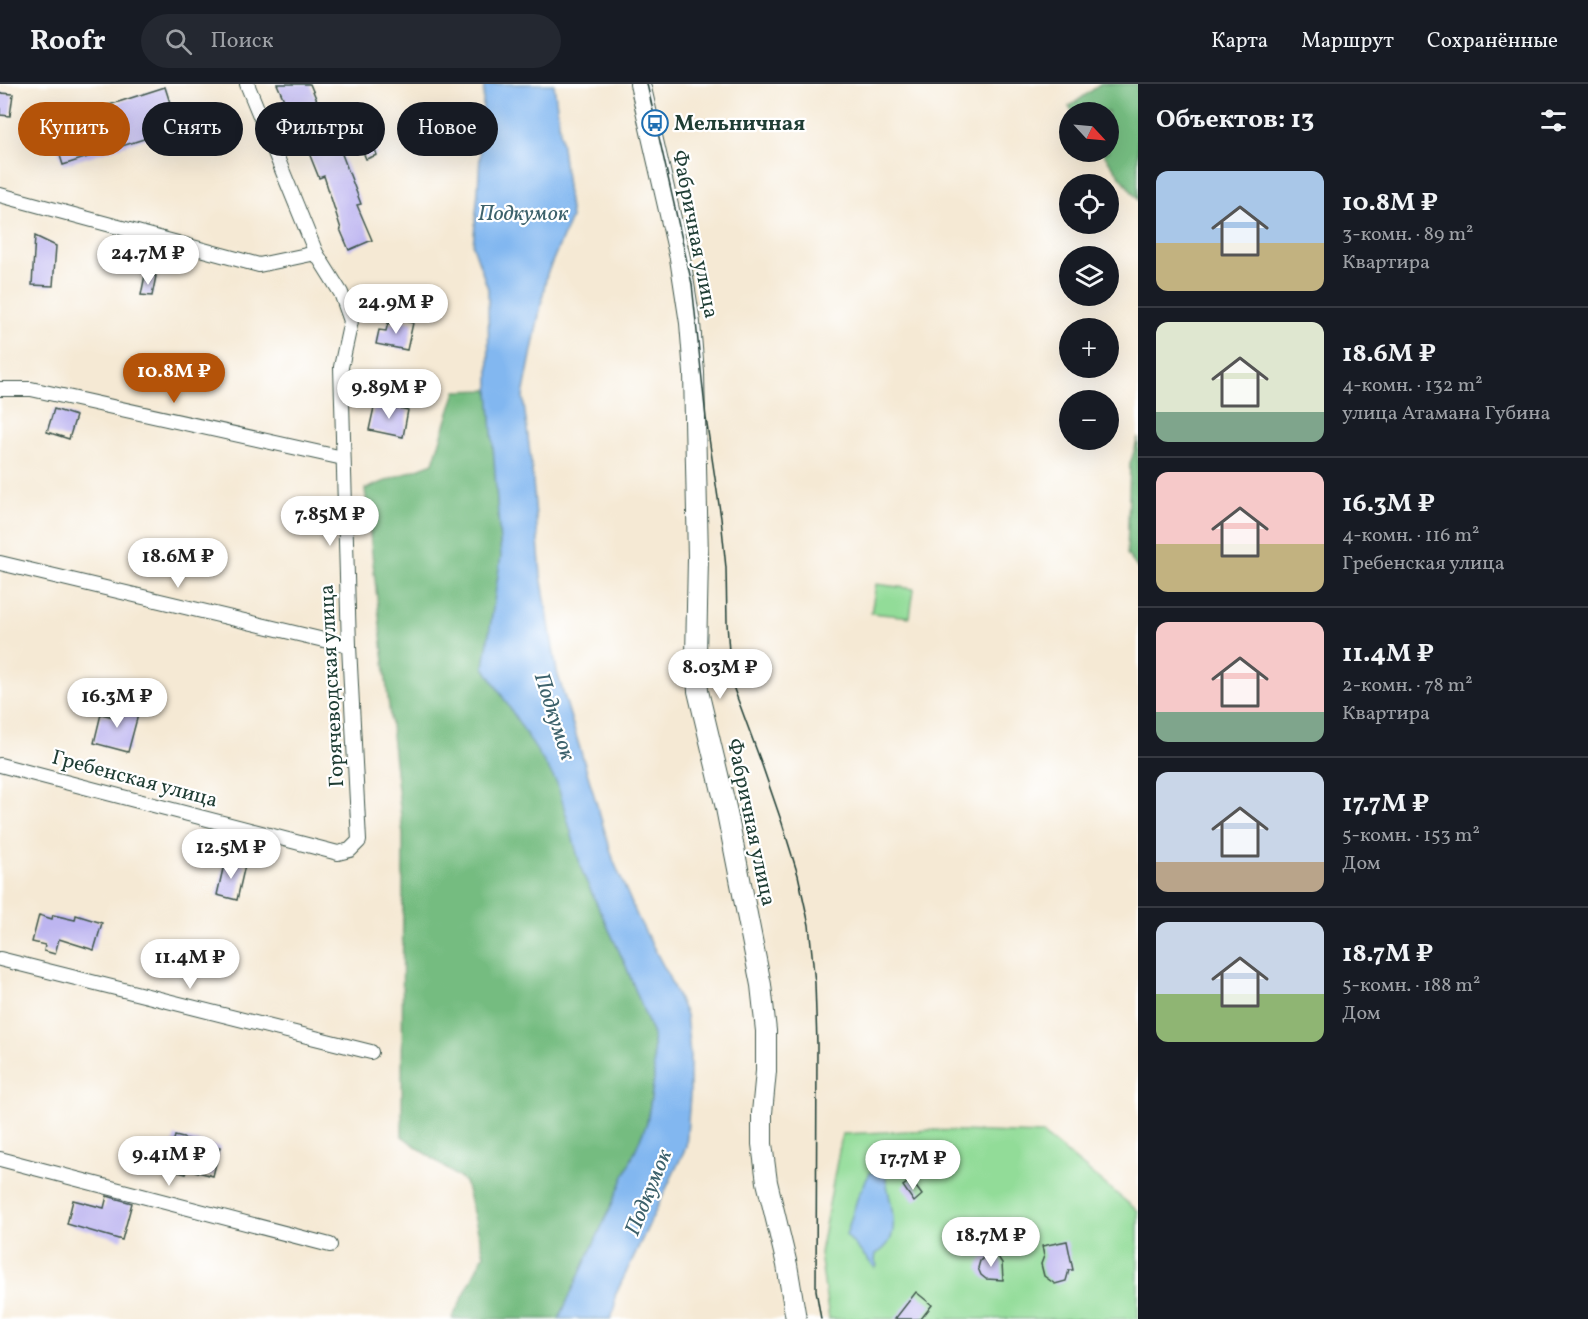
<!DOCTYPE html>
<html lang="ru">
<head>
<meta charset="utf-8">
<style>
	body { margin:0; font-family:Vollkorn,serif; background:#242831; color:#f1f3f6; height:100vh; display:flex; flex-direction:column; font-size:22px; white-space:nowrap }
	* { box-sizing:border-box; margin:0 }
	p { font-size:20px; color:#9ea1a6 }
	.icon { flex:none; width:33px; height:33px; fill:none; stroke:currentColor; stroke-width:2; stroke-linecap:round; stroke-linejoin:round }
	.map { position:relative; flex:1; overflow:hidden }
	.side { display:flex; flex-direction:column; background:#171b24; width:450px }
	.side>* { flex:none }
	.hud { position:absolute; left:18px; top:18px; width:570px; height:54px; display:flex; gap:12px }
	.needle { width:39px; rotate:116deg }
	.tools { position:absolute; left:1059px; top:18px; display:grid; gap:12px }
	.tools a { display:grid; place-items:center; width:60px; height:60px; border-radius:50%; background:#171b24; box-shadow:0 6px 24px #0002; font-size:30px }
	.price { position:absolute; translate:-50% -51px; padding:0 14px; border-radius:21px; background:#fff; color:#222; font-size:20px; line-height:39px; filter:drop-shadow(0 2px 3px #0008) }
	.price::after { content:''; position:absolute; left:50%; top:36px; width:18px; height:14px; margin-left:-9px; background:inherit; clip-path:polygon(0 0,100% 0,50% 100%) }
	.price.selected { background:#b45309; color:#fff }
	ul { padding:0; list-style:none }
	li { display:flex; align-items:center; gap:18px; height:150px; padding:0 18px }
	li+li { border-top:2px solid #363941 }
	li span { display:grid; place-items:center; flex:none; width:168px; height:120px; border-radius:12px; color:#555 }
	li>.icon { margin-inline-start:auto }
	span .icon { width:72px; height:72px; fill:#fffc; stroke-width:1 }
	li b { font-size:26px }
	h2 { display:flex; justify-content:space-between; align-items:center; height:72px; padding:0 18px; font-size:26px }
	.pill { padding:0 21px; border-radius:27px; background:#171b24; box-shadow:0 6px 24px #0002; font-size:21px; line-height:54px }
	.pill.selected { background:#b45309; color:#fff }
	header { display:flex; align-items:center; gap:36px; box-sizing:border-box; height:84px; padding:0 30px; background:#171b24; border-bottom:2px solid #363941 }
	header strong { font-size:28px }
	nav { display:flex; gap:33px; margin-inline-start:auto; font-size:21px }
	.search { width:420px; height:54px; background:#242831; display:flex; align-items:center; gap:15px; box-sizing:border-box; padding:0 21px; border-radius:33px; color:#9ea1a6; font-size:22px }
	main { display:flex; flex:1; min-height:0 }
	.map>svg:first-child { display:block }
	.green { fill:#92dc98; stroke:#588c66; stroke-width:1.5 }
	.forest { fill:#75bc80; stroke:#4a7c5a; stroke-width:1.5 }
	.water { fill:#82b7f0; stroke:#507a92; stroke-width:1.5 }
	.building { fill:#bdb5f0 }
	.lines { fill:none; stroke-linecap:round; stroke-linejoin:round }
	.street-casing { stroke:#3f574c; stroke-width:16 }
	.secondary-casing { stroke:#3f574c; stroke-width:22 }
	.street { stroke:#fff; stroke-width:14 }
	.secondary { stroke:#fff; stroke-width:20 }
	.tram { stroke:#1f3d34; stroke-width:1.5 }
	.labels { text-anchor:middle; stroke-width:4.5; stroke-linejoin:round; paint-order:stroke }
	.poi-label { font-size:21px; font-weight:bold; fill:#1f3d34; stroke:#fff; text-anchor:start }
	.street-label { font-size:21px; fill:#1f3d34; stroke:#fff }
	.water-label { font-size:22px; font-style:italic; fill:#3d626c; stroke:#fff }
</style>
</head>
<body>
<header>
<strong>Roofr</strong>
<div class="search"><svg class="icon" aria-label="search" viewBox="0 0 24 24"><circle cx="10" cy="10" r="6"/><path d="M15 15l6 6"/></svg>Поиск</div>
<nav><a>Карта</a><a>Маршрут</a><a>Сохранённые</a></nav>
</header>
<main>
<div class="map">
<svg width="1138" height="1235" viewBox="0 0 1138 1235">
	<rect width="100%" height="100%" fill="#fff"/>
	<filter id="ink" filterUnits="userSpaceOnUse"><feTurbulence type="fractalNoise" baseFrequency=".0167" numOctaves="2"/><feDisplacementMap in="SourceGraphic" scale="12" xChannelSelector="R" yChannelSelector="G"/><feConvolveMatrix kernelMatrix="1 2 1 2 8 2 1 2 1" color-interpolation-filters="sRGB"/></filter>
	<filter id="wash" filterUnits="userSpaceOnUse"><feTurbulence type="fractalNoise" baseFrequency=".008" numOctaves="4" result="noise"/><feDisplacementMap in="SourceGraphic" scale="24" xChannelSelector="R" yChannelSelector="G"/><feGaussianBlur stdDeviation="1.35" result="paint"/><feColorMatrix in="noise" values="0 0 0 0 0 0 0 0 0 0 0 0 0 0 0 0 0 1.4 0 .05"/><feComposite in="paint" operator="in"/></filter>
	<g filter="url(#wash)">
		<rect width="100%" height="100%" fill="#f5e9d4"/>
		<g class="green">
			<path d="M876,500L914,505L910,533L871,529Z"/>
			<path d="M933,1046L1043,1050L1138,1127V1235H829L820,1169L842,1050Z"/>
		</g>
		<g class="forest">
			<path d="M1101,0H1138V116L1102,68H1108V28H1073L1069,23Z"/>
			<path d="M489,306L501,472L484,583L558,699L583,790L626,882L653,951L654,995L647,1039L613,1118L559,1235H452L484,1170L465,1098L402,1052L403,751L365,405L433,379L456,307Z"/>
			<path d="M1138,354V485L1127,470L1130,380Z"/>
		</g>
		<g class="water">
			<path d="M484,0H554L571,134L547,190L523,312L532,386L541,491L557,588L614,778L638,834L666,887L686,931L690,970V1011L686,1063L615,1212V1225L610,1235H559L613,1118L647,1039L654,995L653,951L626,882L583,790L557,699L484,583L501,472L489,306L488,205L473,162L478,107Z"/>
			<path d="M885,1085C885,1111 909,1153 876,1170L875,1177L877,1182L875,1184L846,1151L858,1112L870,1089Z"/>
		</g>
		<g id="blocks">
			<g class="building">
				<path d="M277,0H310L321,26L333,67L340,65L361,120L357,121L372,156L349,166L340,145H341L324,92L319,94L305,59L300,60L289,24L288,25Z"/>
				<path d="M165,3L178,44L63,81L50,40Z"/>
				<path d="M0,9L13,10L10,32L0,31Z"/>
				<path d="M370,52L377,71L366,75L358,56Z"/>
				<path d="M35,152L56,162L53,202L32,201Z"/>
				<path d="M145,191L156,192L152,212L141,211Z"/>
				<path d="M396,235L413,239L407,266L376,260L379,246L386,247L388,239L395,240Z"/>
				<path d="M375,319L408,326L403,353L369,346Z"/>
				<path d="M54,325L76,332L69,355L47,348Z"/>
				<path d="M117,621L139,627L128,668L94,659L101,630L114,633Z"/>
				<path d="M225,776L245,781L237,816L217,811Z"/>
				<path d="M39,831L52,835L53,831L75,836L76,831L102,839L94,866L59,855L55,870L44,867L45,861L32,858Z"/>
				<path d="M175,1052L220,1063L213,1092L187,1085L186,1090L166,1085Z"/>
				<path d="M911,1096L922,1111L914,1118L903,1102Z"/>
				<path d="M107,1112L132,1119L122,1156L67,1140L73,1116L104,1124Z"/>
				<path d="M1067,1157L1073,1186H1069L1066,1197L1055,1200L1044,1192L1041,1180L1044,1172L1042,1162Z"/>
				<path d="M992,1171L998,1173L1002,1179L1003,1196L986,1195L981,1191L978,1184L980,1177L985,1172Z"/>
				<path d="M916,1208L932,1221L921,1235H895Z"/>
			</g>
		</g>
	</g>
	<g filter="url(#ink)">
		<use href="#blocks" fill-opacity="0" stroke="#3f574c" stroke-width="1.5"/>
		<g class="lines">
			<g class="street-casing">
				<g id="street">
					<path d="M0,111L259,181L316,169"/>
					<path d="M0,305H31L343,374"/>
					<path d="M0,479L349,562"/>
					<path d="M0,681L338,769L350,766L359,757L349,562L341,283L351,237L341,209L316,169L247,0"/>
					<path d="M0,875L371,968"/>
					<path d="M0,1075L330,1161"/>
				</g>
			</g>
			<g class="secondary-casing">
				<path id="secondary" d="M640,0L680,174L690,239L694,289L698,474L696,572L698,607L726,724L761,901L766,947V987L762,1029V1060L767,1098L787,1181L796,1235"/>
			</g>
			<use href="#street" class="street"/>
			<use href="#secondary" class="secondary"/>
			<path class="tram" d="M647,0L692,200L706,334L721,434L726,484L727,539L731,597L761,678L782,739L798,791L809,841L815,899L817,960L816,1206L821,1235"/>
		</g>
	</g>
	<defs>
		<g id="bus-ring" transform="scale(1.35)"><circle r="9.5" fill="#fff" stroke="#1f6fb2" stroke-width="1.5"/><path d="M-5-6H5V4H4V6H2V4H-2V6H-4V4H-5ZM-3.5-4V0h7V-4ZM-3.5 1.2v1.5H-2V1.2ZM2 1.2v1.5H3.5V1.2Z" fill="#1f6fb2"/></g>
	</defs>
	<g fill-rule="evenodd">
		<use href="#bus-ring" x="655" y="39"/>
	</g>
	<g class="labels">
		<g class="poi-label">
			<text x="674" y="46">Мельничная</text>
		</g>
		<g class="street-label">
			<text transform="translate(696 150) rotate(79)" y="7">Фабричная улица</text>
			<text transform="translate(331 602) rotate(-93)" y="7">Горячеводская улица</text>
			<text transform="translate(135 694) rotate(15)" y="7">Гребенская улица</text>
			<text transform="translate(752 738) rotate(78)" y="7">Фабричная улица</text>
		</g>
		<g class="water-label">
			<text x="523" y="136">Подкумок</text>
			<text transform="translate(556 632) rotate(72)" y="8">Подкумок</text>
			<text transform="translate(647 1108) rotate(-68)" y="8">Подкумок</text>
		</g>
	</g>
</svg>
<div class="tools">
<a><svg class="needle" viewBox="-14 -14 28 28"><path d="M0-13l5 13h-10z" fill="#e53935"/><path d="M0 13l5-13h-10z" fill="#9ea1a6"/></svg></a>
<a><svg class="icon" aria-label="locate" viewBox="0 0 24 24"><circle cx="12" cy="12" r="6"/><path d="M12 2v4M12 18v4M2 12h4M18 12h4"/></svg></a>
<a><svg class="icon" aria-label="layers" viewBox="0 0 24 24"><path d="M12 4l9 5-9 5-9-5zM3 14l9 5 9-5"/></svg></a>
<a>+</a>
<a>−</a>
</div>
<b class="price" style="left:148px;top:202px">24.7M ₽</b>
<b class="price" style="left:396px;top:251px">24.9M ₽</b>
<b class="price selected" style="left:174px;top:320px">10.8M ₽</b>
<b class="price" style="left:389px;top:336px">9.89M ₽</b>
<b class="price" style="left:330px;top:463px">7.85M ₽</b>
<b class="price" style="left:178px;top:505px">18.6M ₽</b>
<b class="price" style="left:720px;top:616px">8.03M ₽</b>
<b class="price" style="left:117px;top:645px">16.3M ₽</b>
<b class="price" style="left:231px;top:796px">12.5M ₽</b>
<b class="price" style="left:190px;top:906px">11.4M ₽</b>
<b class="price" style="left:169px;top:1103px">9.41M ₽</b>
<b class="price" style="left:913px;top:1107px">17.7M ₽</b>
<b class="price" style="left:991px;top:1184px">18.7M ₽</b>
<div class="hud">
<a class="pill selected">Купить</a>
<a class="pill">Снять</a>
<a class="pill">Фильтры</a>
<a class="pill">Новое</a>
</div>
</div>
<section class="side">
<h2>Объектов: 13<svg class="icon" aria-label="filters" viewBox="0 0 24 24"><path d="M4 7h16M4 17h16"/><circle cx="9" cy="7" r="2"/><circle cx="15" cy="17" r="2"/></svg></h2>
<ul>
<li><span style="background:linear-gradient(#a9c7e8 60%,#c2b280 0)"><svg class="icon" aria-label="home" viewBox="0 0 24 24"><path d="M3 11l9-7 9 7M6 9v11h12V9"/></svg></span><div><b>10.8M ₽</b><p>3-комн. · 89 m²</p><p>Квартира</p></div></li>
<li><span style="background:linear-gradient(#dfe7d0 75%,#7fa58c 0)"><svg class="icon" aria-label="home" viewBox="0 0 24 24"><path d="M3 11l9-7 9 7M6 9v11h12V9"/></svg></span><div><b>18.6M ₽</b><p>4-комн. · 132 m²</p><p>улица Атамана Губина</p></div></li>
<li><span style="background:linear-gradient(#f6c9c9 60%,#c2b280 0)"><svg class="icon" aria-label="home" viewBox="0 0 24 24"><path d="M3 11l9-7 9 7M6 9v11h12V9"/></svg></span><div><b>16.3M ₽</b><p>4-комн. · 116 m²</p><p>Гребенская улица</p></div></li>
<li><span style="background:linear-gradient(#f6c9c9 75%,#7fa58c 0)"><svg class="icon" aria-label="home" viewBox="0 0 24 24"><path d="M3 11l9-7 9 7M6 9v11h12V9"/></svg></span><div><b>11.4M ₽</b><p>2-комн. · 78 m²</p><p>Квартира</p></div></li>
<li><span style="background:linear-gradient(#c9d6e8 75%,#b9a48a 0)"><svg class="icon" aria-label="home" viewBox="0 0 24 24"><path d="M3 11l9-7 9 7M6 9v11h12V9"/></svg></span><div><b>17.7M ₽</b><p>5-комн. · 153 m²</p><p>Дом</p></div></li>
<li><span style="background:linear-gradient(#c9d6e8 60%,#8fb573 0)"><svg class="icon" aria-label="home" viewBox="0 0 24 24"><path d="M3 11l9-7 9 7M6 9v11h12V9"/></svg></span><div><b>18.7M ₽</b><p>5-комн. · 188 m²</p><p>Дом</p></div></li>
</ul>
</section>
</main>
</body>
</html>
